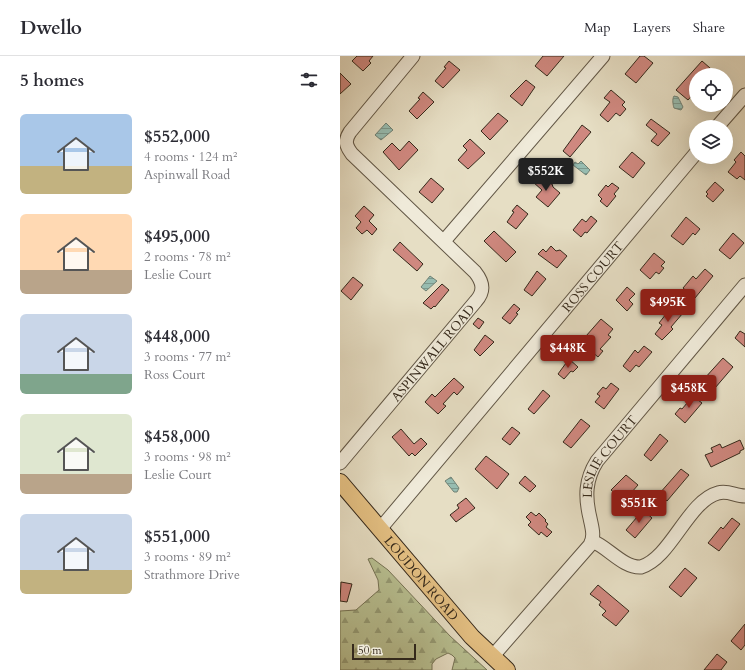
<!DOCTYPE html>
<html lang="en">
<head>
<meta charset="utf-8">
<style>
	body { margin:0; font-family:Cardo,serif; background:#f7f7f7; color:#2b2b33; height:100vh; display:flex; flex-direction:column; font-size:15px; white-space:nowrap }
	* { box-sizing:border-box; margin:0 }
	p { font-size:13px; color:#7c7c81 }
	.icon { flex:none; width:22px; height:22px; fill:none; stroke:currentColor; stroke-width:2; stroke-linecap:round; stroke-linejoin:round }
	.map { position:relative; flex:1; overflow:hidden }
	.panel { display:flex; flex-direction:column; background:#fff; width:340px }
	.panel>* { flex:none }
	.buttons { position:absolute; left:349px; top:12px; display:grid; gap:8px }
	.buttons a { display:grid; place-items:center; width:44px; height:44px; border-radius:50%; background:#fff; box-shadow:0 4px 16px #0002; font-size:20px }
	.scale { position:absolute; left:12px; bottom:10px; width:64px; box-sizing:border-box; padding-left:4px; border:2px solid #35291b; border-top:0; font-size:11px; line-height:14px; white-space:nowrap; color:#35291b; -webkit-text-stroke:3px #efead9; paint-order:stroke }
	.price { position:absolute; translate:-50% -34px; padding:0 9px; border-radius:4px; background:#8f2418; color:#fff; font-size:13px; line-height:26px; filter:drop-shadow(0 1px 2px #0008) }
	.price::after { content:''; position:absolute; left:50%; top:24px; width:12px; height:9px; margin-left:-6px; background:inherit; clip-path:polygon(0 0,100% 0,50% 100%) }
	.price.active { background:#222; color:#fff }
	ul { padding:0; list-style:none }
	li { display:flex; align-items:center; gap:12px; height:100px; padding:0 20px }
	li span { display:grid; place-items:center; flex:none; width:112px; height:80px; border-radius:6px; color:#555 }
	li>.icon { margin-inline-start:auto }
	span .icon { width:48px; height:48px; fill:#fffc; stroke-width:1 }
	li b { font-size:17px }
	h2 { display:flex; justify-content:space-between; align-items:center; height:48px; padding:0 20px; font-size:17px }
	header { display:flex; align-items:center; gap:24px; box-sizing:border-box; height:56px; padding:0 20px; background:#fff; border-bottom:1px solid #e1e1e2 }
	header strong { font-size:19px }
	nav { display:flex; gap:22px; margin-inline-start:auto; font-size:14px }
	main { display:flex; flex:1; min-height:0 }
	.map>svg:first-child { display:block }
	.forest { fill:url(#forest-firs); stroke:#767456 }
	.water { fill:url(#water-rules); stroke:#708174 }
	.building { fill:#cf887f; stroke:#35291b }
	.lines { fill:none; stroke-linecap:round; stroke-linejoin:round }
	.minor-casing { stroke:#615645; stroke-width:15 }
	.major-casing { stroke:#35291b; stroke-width:18 }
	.minor { stroke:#efead9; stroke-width:13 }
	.major { stroke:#e3bf82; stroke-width:16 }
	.labels { text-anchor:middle; stroke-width:3; stroke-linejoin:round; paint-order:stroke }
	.street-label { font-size:13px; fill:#35291b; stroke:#efead9 }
</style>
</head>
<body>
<header>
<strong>Dwello</strong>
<nav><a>Map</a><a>Layers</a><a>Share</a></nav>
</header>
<main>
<section class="panel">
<h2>5 homes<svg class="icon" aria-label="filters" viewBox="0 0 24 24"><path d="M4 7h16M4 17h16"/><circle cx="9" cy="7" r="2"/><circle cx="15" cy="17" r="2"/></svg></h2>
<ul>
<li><span style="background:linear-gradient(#a9c7e8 65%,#c2b280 0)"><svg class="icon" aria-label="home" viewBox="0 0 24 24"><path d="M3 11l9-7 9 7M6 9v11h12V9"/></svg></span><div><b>$552,000</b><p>4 rooms · 124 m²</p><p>Aspinwall Road</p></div></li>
<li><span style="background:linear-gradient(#ffd9b3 70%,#b9a48a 0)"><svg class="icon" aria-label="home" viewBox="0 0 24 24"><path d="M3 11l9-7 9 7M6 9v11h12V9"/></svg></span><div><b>$495,000</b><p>2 rooms · 78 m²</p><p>Leslie Court</p></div></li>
<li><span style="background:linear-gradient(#c9d6e8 75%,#7fa58c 0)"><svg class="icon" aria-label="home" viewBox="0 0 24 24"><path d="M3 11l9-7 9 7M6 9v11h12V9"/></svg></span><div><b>$448,000</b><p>3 rooms · 77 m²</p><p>Ross Court</p></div></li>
<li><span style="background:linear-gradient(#dfe7d0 75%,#b9a48a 0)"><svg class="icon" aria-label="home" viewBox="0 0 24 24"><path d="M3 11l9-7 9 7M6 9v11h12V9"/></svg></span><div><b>$458,000</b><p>3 rooms · 98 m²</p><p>Leslie Court</p></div></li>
<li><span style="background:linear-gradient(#c9d6e8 70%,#c2b280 0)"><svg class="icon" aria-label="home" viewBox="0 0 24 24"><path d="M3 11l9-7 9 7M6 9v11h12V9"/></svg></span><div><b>$551,000</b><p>3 rooms · 89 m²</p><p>Strathmore Drive</p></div></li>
</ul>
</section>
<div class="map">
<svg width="405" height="614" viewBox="0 0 405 614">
	<defs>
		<pattern id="forest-firs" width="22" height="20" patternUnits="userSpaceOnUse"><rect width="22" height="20" fill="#b8c092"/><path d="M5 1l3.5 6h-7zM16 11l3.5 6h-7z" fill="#969c76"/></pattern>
		<pattern id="water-rules" width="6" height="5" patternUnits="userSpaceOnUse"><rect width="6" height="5" fill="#97bcb0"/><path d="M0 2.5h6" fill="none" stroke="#7c998e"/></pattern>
	</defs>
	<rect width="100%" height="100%" fill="#e6dec4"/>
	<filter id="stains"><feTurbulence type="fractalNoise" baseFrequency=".005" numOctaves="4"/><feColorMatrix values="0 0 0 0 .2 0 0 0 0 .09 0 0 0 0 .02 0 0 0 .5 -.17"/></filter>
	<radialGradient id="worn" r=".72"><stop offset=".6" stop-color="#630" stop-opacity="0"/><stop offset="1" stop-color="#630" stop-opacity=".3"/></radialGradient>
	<path class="forest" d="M32,502L48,514L110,580L147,614H112L115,602L112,599L108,597L96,603L92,608V614H0V555L16,554L39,534L38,524L28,503Z"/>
	<g class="water">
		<path d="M334,40L338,41L343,51L341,54L334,52C333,49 332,43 334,40Z"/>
		<path d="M46,67L53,74L41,84L35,79Z"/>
		<path d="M241,105L250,114L246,119L233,109L235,106L238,108Z"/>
		<path d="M90,220L97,225L86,235L81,231Z"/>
		<path d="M111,421L119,432L117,436H114L105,425Z"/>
	</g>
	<g class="building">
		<path d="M17,0H33L29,5L31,7L23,15L12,5Z"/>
		<path d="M203,0H224L207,20L195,10Z"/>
		<path d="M300,0H304L313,7L296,27L285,18Z"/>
		<path d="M109,5L120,14L103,32L95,25L106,12L104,11Z"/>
		<path d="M362,5L378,19H356V35L348,44L336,34Z"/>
		<path d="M0,17L11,28L0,38Z"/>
		<path d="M186,24L195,31L182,50L170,40Z"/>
		<path d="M271,34L285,46L282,49L286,53L280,60L276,57L268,66L260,59L270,46L264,42Z"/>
		<path d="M83,36L94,46L77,63L69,55L80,43L78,42Z"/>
		<path d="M158,57L168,65L150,84L141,75Z"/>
		<path d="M311,63L330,77L318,90L311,85L317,78L306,69Z"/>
		<path d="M242,69L251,76L230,101L223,95Z"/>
		<path d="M130,83L145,97L128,113L118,104L127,94L123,90Z"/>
		<path d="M69,85L78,94L59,114L43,96L52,87L60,95Z"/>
		<path d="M292,96L305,107L293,122L279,111Z"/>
		<path d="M401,96L405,100V124L400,120L397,123L388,116L396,106L394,104Z"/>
		<path d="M199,120L206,126L212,128L213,131L220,137L208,151L196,141L202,134L193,126Z"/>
		<path d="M91,122L104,133L92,147L79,136Z"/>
		<path d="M375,126L384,134L373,146L366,140L368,138L366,136Z"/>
		<path d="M272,127L279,132L274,138L276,140L267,151L260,145L262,143L258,139L266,129L268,131Z"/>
		<path d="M177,149L188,158L176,173L167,166L174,156L172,155Z"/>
		<path d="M24,150L34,159L29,165L37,173L32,179L27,174L22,178L16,172L21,166L15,160Z"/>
		<path d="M251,160L257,165L247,177L245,176L241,181L233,174L242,163L246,166Z"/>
		<path d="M346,161L360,173L355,179L353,177L343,189L331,180Z"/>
		<path d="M154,175L176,196L166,206L144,185Z"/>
		<path d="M393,177L404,187L390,203L379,194Z"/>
		<path d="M60,186L83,208L77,215L53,194Z"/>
		<path d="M211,190L216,195L220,194L227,200L217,212L198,198L203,193L206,196Z"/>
		<path d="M314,197L325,206L321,210L324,212L319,218L316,216L310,223L300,214Z"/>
		<path d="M365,213L373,220L355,242L343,232L353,220L356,223Z"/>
		<path d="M197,215L206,223L192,240L184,234Z"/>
		<path d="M13,221L23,229L11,244L1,235Z"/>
		<path d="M102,228L109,234L95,251L94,250L91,253L83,247Z"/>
		<path d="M287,231L295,238L289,244L293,248L287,255L276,244Z"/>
		<path d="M174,248L180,253L176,257L178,258L170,268L162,262Z"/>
		<path d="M330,253L335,256L338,253L343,257L331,271L333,273L322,284L315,278L322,269L319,267Z"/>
		<path d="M138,262L144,266L139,273L133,268Z"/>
		<path d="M261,263L273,273L268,279L271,281L260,293L263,295L258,301L245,290L250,284L246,280Z"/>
		<path d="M400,275L405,278V291L395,282Z"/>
		<path d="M145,279L154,286L140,300L134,294Z"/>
		<path d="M304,290L312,296L299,311L296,309L290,316L283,310L295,294L298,297Z"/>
		<path d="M383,302L393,311L375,332L364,323Z"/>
		<path d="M229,303L238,311L233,316L231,315L224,323L218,318Z"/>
		<path d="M114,322L124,331L117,339L114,336L103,348L106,350L98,358L85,346L92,338L95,341Z"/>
		<path d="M271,327L279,333L264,353L255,346L260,340L257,338L263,331L266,333Z"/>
		<path d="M203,334L210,340L194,358L188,353Z"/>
		<path d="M353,340L362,347L345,367L335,358L340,352L342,353Z"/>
		<path d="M241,363L250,370L231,392L223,386Z"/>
		<path d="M172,371L180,377L170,389L162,383Z"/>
		<path d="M61,373L74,388L81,382L87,388L75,400L72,397L69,400L52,381Z"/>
		<path d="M320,378L328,385L311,405L304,399Z"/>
		<path d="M400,384L404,393L400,395V397L371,411L365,399L373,396L371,392L380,388L382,392Z"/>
		<path d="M146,400L169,418L157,433L135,413Z"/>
		<path d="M341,413L349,419L327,445L319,438Z"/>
		<path d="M286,419L298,429L291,437L289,435L282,443L271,434Z"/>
		<path d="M185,420L196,430L190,436L179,427Z"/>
		<path d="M126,442L135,452L116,466L110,459L119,452L117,449Z"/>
		<path d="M303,454L312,462L295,482L286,474Z"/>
		<path d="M191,456L196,460L199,457L206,464L205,465L208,468L206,471L212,476L207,481L201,476L199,479L188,469L191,466L186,461Z"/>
		<path d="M392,462L400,468L379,495L368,487L381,471L383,473Z"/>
		<path d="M345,512L357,522L341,541L329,531Z"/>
		<path d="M1,526L12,528L7,546L0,545Z"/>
		<path d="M258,529L289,555L276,570L262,559L266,555L259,549L261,546L250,538Z"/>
		<path d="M405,568V589L401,594L391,585Z"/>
		<path d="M377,598L387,606L381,614H364Z"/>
	</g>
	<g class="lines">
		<g class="minor-casing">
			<g id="minor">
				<path d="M377,71L405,39"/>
				<path d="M104,185L263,0"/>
				<path id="s1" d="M0,407L136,245C145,235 143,226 135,216L12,98C6,90 4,85 10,76L73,0"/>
				<path id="s2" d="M40,473L356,97"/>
				<path d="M252,485C268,491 283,512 301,511C331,502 348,445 378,437C388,434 395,440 405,440"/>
				<path id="s3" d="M152,601L250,489C255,480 252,472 250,462C245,441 245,424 257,405L405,229"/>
			</g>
		</g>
		<g class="major-casing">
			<g id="major">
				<path id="s4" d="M0,426L132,581L167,614"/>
			</g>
		</g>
		<use href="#minor" class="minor"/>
		<use href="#major" class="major"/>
	</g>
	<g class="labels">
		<g class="street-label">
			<text dy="5" stroke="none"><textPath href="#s2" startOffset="330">ROSS COURT</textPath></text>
			<text dy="5" stroke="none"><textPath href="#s1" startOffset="144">ASPINWALL ROAD</textPath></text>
			<text dy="5" stroke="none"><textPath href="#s3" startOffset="245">LESLIE COURT</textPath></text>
			<text dy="5" stroke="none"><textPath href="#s4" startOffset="126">LOUDON ROAD</textPath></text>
		</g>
	</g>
	<rect width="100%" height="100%" filter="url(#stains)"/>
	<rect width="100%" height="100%" fill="url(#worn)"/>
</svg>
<div class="buttons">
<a><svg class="icon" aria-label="locate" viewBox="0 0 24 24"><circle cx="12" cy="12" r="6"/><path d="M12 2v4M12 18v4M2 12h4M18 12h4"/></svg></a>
<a><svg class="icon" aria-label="layers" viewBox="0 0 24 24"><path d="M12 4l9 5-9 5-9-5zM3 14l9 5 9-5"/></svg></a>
</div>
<div class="scale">50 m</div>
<b class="price active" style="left:206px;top:136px">$552K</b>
<b class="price" style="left:328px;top:267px">$495K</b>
<b class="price" style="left:228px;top:313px">$448K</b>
<b class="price" style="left:349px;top:353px">$458K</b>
<b class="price" style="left:299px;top:468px">$551K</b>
</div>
</main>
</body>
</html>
